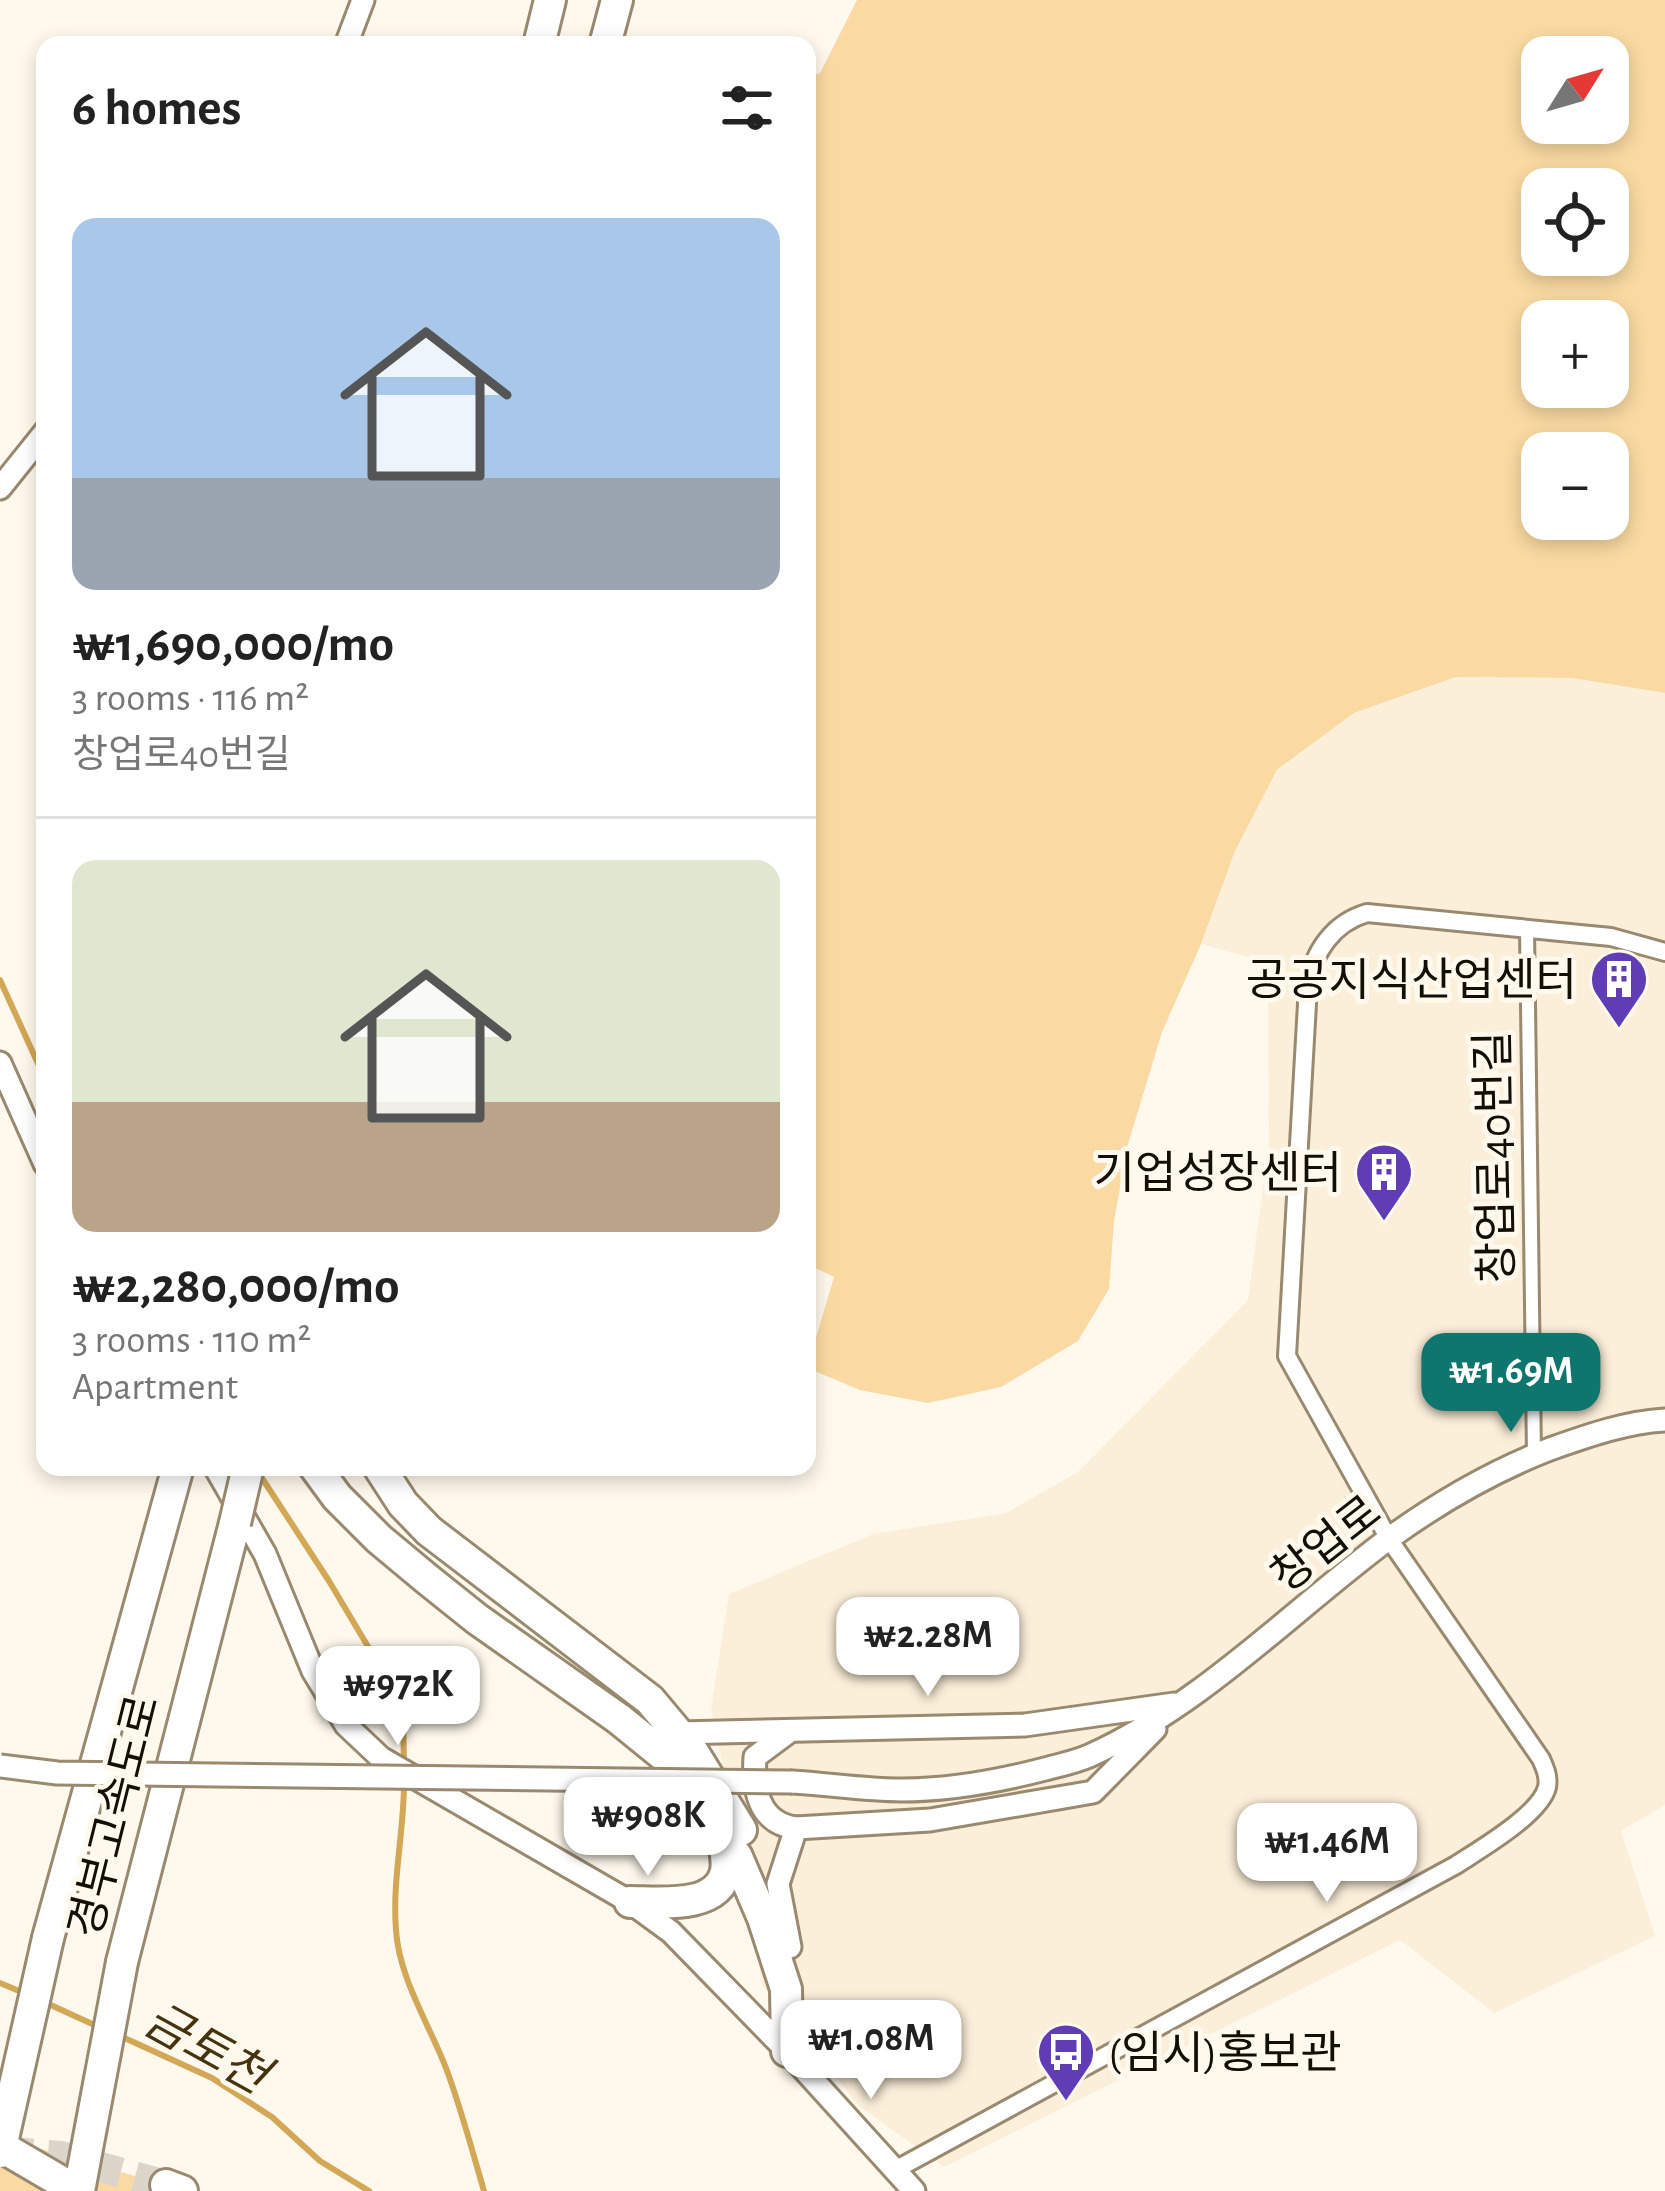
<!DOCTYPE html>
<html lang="en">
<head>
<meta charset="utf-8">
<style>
	body { margin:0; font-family:"Alegreya Sans","Noto Sans KR",sans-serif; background:#f6f6f6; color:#222; height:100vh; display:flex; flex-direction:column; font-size:45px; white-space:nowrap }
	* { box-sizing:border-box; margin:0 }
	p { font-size:39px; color:#767676 }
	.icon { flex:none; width:66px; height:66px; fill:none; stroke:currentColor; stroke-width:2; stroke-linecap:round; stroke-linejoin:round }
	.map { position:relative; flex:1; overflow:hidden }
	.sheet { position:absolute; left:36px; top:36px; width:780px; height:1440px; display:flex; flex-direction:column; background:#fff; border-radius:24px; box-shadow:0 6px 18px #0003 }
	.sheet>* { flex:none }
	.needle { width:78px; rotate:53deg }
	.fabs { position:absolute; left:1521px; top:36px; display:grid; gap:24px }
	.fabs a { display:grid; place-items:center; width:108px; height:108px; border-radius:24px; background:#fff; box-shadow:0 6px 18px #0003; font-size:60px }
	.price { position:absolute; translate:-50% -102px; padding:0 27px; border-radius:24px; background:#fff; color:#222; font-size:39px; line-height:78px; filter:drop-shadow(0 3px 6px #0008) }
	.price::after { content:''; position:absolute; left:50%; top:72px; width:36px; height:27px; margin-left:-18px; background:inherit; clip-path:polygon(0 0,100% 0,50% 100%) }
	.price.current { background:#0f766e; color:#fff }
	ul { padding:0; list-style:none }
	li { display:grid; align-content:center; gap:24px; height:636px; padding:0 36px }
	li+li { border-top:3px solid #e0e0e0 }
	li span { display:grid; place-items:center; height:372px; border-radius:24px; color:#555 }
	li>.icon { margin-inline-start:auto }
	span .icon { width:216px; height:216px; fill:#fffc; stroke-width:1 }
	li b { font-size:51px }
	h2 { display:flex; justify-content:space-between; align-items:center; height:144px; padding:0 36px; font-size:51px }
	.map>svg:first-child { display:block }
	.built { fill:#fcefda }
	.green { fill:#fadaa2; fill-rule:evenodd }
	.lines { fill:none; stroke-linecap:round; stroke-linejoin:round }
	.stream { stroke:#d2a756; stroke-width:6 }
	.motorway-tunnel { stroke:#dcd6ca; stroke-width:30; stroke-dasharray:30 15; stroke-linecap:butt }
	.pedestrian-casing { stroke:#98896f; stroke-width:18 }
	.minor-casing { stroke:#98896f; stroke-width:22 }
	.tertiary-casing { stroke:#98896f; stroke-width:27 }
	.motorway-casing { stroke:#98896f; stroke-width:36 }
	.pedestrian { stroke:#fff; stroke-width:12 }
	.minor { stroke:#fff; stroke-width:16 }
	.tertiary { stroke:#fff; stroke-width:21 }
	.motorway { stroke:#fff; stroke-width:30 }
	.tertiary-bridge-casing { stroke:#98896f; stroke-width:27; stroke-linecap:butt }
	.motorway-bridge-casing { stroke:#98896f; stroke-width:36; stroke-linecap:butt }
	.tertiary-bridge { stroke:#fff; stroke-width:21 }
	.motorway-bridge { stroke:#fff; stroke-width:30 }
	.labels { text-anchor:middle; stroke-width:10; stroke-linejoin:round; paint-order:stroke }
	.poi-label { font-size:45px; fill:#140f06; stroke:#fff9ed; text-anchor:end }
	.street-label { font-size:45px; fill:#140f06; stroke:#fff9ed }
	.water-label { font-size:48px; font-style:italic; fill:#45330f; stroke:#fff9ed }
</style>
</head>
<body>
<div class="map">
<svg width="1665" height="2191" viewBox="0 0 1665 2191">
	<rect width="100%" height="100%" fill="#fff9ed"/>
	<path class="built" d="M1456,677L1572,678L1665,693V1805L1621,1831L1655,1936L1494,2013L1400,1940L944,2167L859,2106L762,1985L755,1930L711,1709L729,1594L873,1534L1006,1513L1078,1472L1248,1300L1269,1144L1268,963L1201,944L1235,851L1277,771L1354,713Z"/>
	<g class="green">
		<path d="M857,0H1665V693L1572,678L1456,677L1354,713L1277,770L1235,851L1201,944L1162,1032L1128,1144L1114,1221L1109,1289L1078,1341L1001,1387L928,1403L860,1390L807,1368L834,1277L807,1264V78L820,73ZM1542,57H1608V123H1542ZM1542,189H1608V255H1542ZM1542,321H1608V387H1542ZM1542,453H1608V519H1542Z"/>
		<path d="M0,2137L166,2185L182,2191H0Z"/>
	</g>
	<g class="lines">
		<g class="stream">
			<path d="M0,980L45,1079"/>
			<path d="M260,1475L329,1581L376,1660L403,1718L404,1764"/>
			<path d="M404,1783C404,1833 392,1880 396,1930C399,1978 429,2024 446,2068C461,2108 472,2150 484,2191"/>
			<path d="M0,1983L24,1993"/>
			<path d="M42,2001L101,2028"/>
			<path d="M118,2035L212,2078L272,2117L320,2161L369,2191"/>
		</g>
		<path class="motorway-tunnel" d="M3,2151L61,2156L166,2185"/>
		<g class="pedestrian-casing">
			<path id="pedestrian" d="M1527,929L1534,1455"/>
		</g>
		<g class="minor-casing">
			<path id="minor" d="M895,2170L1456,1865C1479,1850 1541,1814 1547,1787C1549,1777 1545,1768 1541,1759L1389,1539L1287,1356L1308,986C1313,952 1333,923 1367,913L1611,937L1665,952"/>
		</g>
		<g class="tertiary-casing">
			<g id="tertiary">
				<path d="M346,45L363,0"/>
				<path d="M0,488L45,432"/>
				<path d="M0,1063L45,1164"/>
				<path d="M215,1467L265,1554L313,1671L346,1725L381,1758L630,1902L671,1932L787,2051L914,2191"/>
				<path d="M790,1731L755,1757C753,1788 758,1823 796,1828"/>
				<path d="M678,1733L1025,1725L1174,1704"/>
				<path d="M792,1782C828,1784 865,1790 901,1790C949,1790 999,1781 1045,1769C1060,1765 1075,1762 1089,1756C1204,1704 1291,1611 1391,1537C1441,1501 1493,1471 1550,1449C1587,1436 1626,1422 1665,1420"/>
				<path d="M790,1947L778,1884L796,1828L930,1820L1093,1792L1155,1729"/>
			</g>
		</g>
		<g class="motorway-casing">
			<g id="motorway">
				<path d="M539,45L550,0"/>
				<path d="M605,45L617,0"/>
				<path d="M315,1467L337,1497L379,1539L427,1579L477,1619L619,1719L667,1758L737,1857L763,1918L786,1989L787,2051"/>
				<path d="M379,1467L403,1504L429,1531L650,1700L691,1749L741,1830"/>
				<path d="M630,1902C659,1902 718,1910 726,1871C728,1862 725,1851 724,1842"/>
				<path d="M48,1938L178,1467"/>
				<path d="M122,1962L235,1523"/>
				<path d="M166,2185L182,2191"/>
			</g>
		</g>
		<use href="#pedestrian" class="pedestrian"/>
		<use href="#minor" class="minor"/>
		<use href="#tertiary" class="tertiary"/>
		<use href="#motorway" class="motorway"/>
		<g class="tertiary-bridge-casing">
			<path id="tertiary-bridge" d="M0,1766L57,1773L792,1782"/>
		</g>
		<g class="motorway-bridge-casing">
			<g id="motorway-bridge">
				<path d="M235,1523L248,1467"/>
				<path d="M0,2146L77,2191"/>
				<path d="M0,2152L48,1938"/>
				<path d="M79,2191L122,1962"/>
			</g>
		</g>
		<use href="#tertiary-bridge" class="tertiary-bridge"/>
		<use href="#motorway-bridge" class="motorway-bridge"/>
	</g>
	<defs>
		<g id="building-pin" transform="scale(3)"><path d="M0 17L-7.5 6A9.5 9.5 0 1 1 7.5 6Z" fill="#603db5" stroke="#fff9ed"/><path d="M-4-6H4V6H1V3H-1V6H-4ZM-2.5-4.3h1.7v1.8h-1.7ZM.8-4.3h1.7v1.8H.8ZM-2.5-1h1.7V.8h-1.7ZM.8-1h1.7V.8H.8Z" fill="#fff"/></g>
		<g id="bus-pin" transform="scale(3)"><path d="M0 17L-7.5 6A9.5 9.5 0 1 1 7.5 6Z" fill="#603db5" stroke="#fff9ed"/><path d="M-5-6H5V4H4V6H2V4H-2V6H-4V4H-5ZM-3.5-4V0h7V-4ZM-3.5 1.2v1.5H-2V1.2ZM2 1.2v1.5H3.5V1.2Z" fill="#fff"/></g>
	</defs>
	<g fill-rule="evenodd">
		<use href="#building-pin" x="1619" y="979"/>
		<use href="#building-pin" x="1384" y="1172"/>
		<use href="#bus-pin" x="1066" y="2052"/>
	</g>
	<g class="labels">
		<g class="poi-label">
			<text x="1577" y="995">공공지식산업센터</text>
			<text x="1342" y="1188">기업성장센터</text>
			<text x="1108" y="2068" text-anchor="start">(임시)홍보관</text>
		</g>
		<g class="street-label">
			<text transform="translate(1494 1157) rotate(-91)" y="16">창업로40번길</text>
			<text transform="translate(1325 1543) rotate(-38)" y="16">창업로</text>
			<text transform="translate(113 1816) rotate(-76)" y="16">경부고속도로</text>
		</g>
		<g class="water-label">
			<text transform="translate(207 2047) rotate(29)" y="17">금토천</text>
		</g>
	</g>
</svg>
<div class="fabs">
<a><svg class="needle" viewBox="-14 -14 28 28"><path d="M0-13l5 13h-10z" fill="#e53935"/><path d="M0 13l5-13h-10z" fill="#767676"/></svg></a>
<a><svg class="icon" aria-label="locate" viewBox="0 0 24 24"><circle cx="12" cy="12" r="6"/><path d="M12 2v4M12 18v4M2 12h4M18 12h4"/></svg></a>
<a>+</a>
<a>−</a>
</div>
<b class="price current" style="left:1511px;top:1435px">₩1.69M</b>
<b class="price" style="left:928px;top:1699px">₩2.28M</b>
<b class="price" style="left:398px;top:1748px">₩972K</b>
<b class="price" style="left:648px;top:1879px">₩908K</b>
<b class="price" style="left:1327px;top:1905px">₩1.46M</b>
<b class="price" style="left:871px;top:2102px">₩1.08M</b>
<section class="sheet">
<h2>6 homes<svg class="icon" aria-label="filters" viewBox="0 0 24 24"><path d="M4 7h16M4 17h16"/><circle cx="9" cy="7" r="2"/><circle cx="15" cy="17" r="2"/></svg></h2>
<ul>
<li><span style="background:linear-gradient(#a9c7e8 70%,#9aa5b1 0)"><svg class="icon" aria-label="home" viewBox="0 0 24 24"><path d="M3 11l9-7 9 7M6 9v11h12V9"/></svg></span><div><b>₩1,690,000/mo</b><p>3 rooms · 116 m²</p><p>창업로40번길</p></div></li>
<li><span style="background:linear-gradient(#dfe7d0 65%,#b9a48a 0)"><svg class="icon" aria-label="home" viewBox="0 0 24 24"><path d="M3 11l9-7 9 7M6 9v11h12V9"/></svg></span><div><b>₩2,280,000/mo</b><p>3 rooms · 110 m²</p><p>Apartment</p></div></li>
</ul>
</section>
</div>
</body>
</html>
